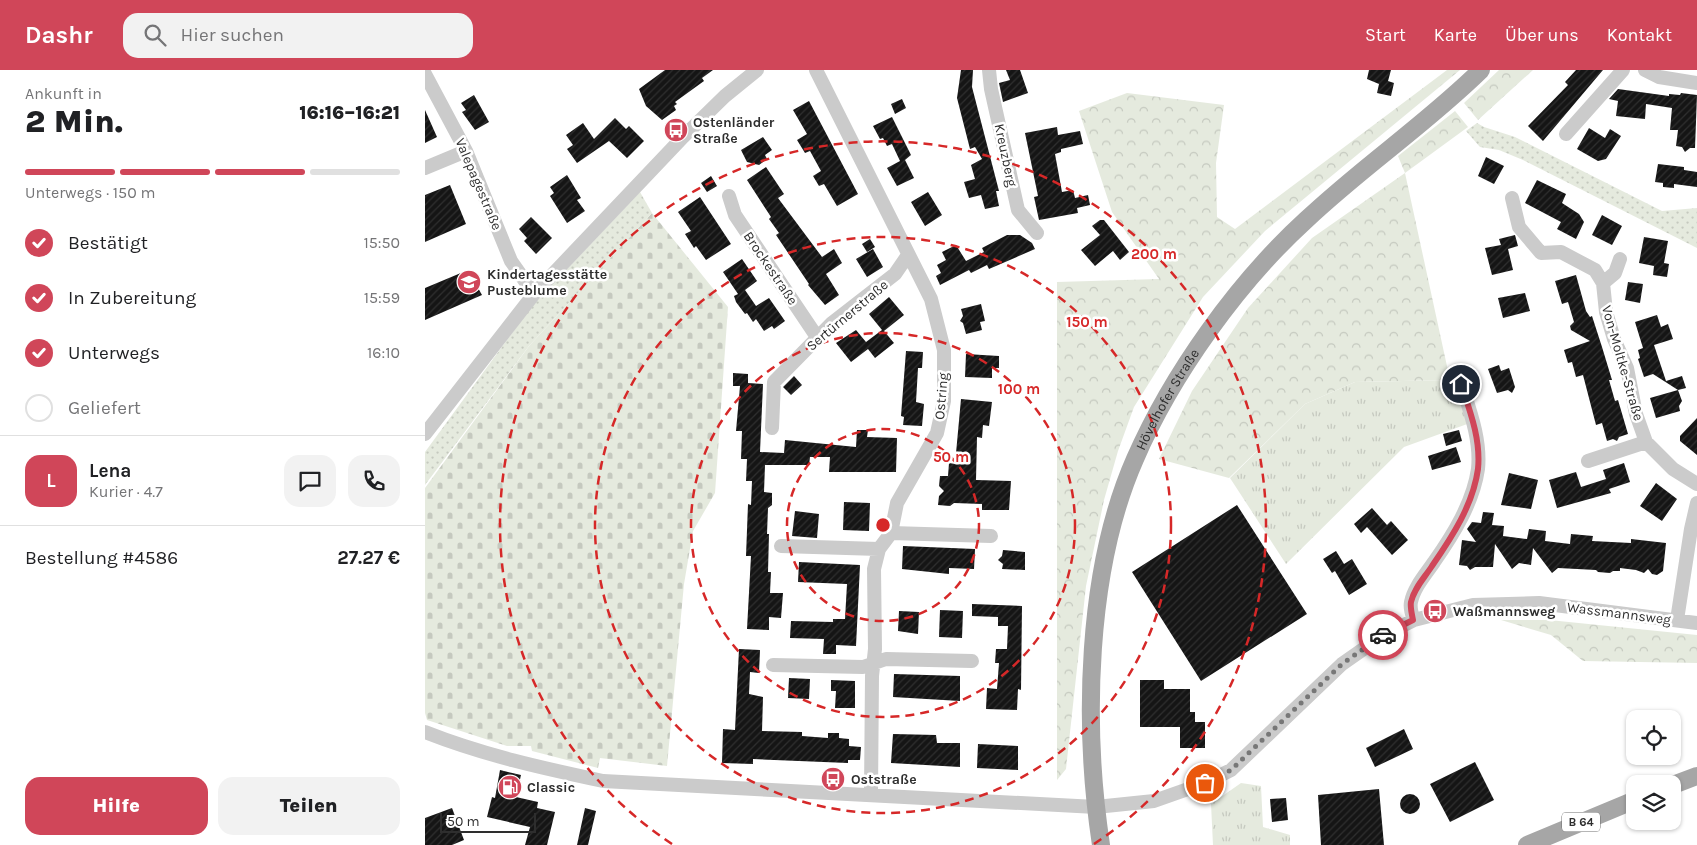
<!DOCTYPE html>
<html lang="de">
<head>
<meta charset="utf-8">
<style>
  body { margin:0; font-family:Karla,sans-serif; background:#f2f2f2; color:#202124; height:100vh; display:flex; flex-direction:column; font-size:19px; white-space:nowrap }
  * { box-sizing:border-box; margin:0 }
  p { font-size:16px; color:#757577 }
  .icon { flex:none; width:28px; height:28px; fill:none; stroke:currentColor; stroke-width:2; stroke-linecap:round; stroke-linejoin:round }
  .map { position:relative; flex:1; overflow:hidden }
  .sheet { display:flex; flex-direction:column; background:#fff; width:425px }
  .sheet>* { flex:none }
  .tools { position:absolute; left:1201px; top:640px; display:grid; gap:10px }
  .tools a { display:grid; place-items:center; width:55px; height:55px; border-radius:10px; background:#fff; box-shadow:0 1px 4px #0004; font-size:25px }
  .scale { position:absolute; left:15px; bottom:12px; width:96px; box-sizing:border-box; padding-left:5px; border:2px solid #2e2e2e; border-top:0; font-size:14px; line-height:18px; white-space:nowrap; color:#2e2e2e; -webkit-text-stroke:4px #fff; paint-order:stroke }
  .pin { position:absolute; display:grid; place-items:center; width:42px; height:42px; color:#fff; margin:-21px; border:2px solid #fff; border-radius:50%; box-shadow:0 1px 5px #0007 }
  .courier { position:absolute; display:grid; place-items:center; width:50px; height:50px; margin:-25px; border:4px solid #d04659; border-radius:50%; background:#fff; color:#222; box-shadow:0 1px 6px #0007 }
  .head em { font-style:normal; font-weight:800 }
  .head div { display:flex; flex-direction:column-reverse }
  .head { display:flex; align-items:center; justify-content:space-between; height:85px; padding:0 25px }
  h1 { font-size:32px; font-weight:800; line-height:38px }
  .bar { display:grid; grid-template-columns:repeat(4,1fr); gap:8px 5px; align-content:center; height:60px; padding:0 25px }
  .bar i { height:6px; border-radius:4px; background:#e0e0e0 }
  .bar .on { background:#d04659 }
  .bar p { grid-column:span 4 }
  .line { display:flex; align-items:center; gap:12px; padding:0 25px; border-top:1px solid #e0e0e0 }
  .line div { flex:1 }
  .round { display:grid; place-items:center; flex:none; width:52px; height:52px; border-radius:15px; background:#f2f2f2 }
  ol { padding:0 25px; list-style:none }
  li { display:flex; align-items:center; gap:15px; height:55px }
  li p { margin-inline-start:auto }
  li .icon { padding:5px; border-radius:50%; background:#d04659; color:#fff; stroke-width:4 }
  li:last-child { color:#757577 }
  li i { width:28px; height:28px; border:2px solid #e0e0e0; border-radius:50% }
  .action { display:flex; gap:10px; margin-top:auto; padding:10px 25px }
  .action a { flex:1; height:58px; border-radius:15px; background:#d04659; color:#fff; font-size:20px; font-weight:800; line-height:58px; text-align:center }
  .action a+a { background:#f2f2f2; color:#202124 }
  header { display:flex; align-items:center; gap:30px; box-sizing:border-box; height:70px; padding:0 25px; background:#d04659; color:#fff }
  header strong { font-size:24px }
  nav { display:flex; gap:28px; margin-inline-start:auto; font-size:18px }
  .search { width:350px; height:45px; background:#f2f2f2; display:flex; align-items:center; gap:12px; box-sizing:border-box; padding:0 18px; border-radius:15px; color:#757577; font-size:19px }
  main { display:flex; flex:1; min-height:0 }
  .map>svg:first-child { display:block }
</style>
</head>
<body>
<header>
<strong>Dashr</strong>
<div class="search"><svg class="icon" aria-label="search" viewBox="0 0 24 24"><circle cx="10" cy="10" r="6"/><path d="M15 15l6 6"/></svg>Hier suchen</div>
<nav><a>Start</a><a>Karte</a><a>Über uns</a><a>Kontakt</a></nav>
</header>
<main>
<section class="sheet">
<div class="head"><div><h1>2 Min.</h1><p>Ankunft in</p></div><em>16:16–16:21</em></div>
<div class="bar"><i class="on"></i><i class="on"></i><i class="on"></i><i></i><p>Unterwegs · 150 m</p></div>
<ol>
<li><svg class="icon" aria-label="check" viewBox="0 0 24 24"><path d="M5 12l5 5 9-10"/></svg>Bestätigt<p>15:50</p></li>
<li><svg class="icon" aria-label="check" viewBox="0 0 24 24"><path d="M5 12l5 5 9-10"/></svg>In Zubereitung<p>15:59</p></li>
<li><svg class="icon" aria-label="check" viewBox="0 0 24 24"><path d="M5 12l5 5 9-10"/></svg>Unterwegs<p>16:10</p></li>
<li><i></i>Geliefert</li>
</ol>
<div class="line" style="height:90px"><b class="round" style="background:#d04659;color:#fff">L</b><div><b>Lena</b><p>Kurier · 4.7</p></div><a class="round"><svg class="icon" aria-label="chat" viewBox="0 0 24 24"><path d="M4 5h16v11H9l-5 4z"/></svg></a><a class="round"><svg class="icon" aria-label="phone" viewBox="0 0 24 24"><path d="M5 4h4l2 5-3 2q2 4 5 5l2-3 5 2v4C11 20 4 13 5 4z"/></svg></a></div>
<div class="line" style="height:65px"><div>Bestellung #4586</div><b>27.27 €</b></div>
<div class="action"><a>Hilfe</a><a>Teilen</a></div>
</section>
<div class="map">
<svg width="1272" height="775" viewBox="0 0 1272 775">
  <defs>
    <pattern id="grass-tufts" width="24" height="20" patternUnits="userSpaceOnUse" patternTransform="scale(1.25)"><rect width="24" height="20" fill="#e5eade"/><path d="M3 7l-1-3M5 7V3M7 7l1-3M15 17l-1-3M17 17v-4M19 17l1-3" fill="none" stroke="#c5c9bf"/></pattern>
    <pattern id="forest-crowns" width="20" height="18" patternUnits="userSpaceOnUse" patternTransform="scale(1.25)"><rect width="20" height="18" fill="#e5eade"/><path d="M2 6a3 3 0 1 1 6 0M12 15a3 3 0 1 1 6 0" fill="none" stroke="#c5c9bf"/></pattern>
    <pattern id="cemetery-stones" width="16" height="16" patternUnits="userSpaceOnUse" patternTransform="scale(1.25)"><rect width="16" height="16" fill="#e5eade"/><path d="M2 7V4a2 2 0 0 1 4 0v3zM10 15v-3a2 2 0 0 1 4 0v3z" fill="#c5c9bf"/></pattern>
    <pattern id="park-dots" width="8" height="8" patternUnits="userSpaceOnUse" patternTransform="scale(1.25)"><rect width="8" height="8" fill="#e5eade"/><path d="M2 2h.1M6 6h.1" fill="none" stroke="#c5c9bf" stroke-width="1.8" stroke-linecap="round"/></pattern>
    <pattern id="building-hatch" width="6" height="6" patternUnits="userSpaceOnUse" patternTransform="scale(1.25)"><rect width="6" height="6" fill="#151515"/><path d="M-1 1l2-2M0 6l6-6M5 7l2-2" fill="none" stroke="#2f2f2f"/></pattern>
  </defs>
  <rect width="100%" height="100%" fill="#fff"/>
  <!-- grass -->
  <path fill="url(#grass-tufts)" d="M1025,310L1045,353L979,377L861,494L805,408L880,334L930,312Z
    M816,713L836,716L838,757L865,765V775H788L786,734Z"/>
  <!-- forest -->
  <path fill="url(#forest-crowns)" d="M1022,0H1035L840,161L778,227L709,337L693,381L679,430L661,516L641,699L632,710V212L734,209L687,142L654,41L702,23L799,35L791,93L792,147L810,159Z
    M1074,0H1108L1053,50L1039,33Z
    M1030,41L1043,57L980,103L1025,310L930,312L880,334L804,408L734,389L767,321L823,238L887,168L980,103L973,86Z
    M1076,550H1124L1272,565V593L1158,591L1126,565Z"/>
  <!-- cemetery -->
  <path fill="url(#cemetery-stones)" d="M227,143L303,237L290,423L268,461L259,514L242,696L175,688L173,698L107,681L106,676H82L2,650L0,643V418L104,276Z"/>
  <!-- park -->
  <path fill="url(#park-dots)" d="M1052,53L1059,57L1090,67L1237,141L1272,138V178L1098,90L1074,80L1055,77L1041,61Z
    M215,122L227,143L104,276L0,415V382L106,237Z"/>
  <!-- building -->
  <path fill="url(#building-hatch)" d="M240,0H288L277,8L279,11L250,32L252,34L249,36L251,40L237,50L221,36L214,19Z
    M536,0H548L547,17L574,121H571L574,136L560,139L556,125L544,128L539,112L550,109L546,95L557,89L550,77L545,79L532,28Z
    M581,0H595L603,23L578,32L574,13L585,10Z
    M944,0H966L963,11L969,13L966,26L952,23L954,14L942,9Z
    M1151,0H1178L1118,71L1103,56L1143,15L1140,12Z
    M1193,19L1244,26V24L1255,25L1256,23L1272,25L1270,78H1265L1260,82L1257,77L1251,76L1253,60H1245L1247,38L1221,34L1220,49L1191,46L1193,31L1184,29Z
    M49,25L64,52L50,60L37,42L41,40L36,33Z
    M477,29L481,38L470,44L466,34Z
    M384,31L433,124L412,136L399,114L394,116L388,106L396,101L385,81L380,83L372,70L382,64L368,40Z
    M0,40L12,67L0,73Z
    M467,47L486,85L480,90L489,108L472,116L462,98L475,91L467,74L462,76L458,68L455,69L448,56Z
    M190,48L201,59L204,56L219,71L202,88L184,71L152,93L142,79L148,75L141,65L158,53L169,69Z
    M632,57L633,65L655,61L658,74L636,79V82L630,84L637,122L648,120L650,128L663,125L665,135L652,138L653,143L614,150L609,127L613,126L600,63Z
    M1164,58L1180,68L1185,59L1196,66L1181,89L1173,91L1152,79Z
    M338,67L347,80L340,85L342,89L334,95L322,92L316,80Z
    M1061,87L1079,96L1069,114L1053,106Z
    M1233,94L1259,97V100L1272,102V117L1249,114V118L1238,117V113L1230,112Z
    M341,97L359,124L353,128L397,187L409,179L417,193L401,204L414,225L400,235L383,215L384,214L351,165L354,163L344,149L346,147L322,110Z
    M142,105L156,128L152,130L160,141L142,153L125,126L129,123L125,117Z
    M286,106L292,116L282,122L276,113Z
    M1112,110L1141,124L1137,133L1154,144L1159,152L1151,169L1132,159L1136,152L1100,133Z
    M25,115L41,154L0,172V125Z
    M503,122L517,145L500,156L486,132Z
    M275,127L306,174L281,190L271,176L269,178L260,164L266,161L253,142Z
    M1177,145L1197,156L1187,175L1167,165Z
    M106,147L127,168L111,184L99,171L102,168L94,159Z
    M675,150H679L704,182L695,190L688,181L670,196L656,180L675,165L667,156Z
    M582,165H595L607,173L610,179L564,199L562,195L546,203L544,200L515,215L511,206L516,203L512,195L521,190L517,182L531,175L541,191L559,182L557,178Z
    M1090,165L1093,176L1083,179L1088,200L1067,205L1060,178L1076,175L1074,169Z
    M1219,167L1243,171L1239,193L1244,194L1242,207L1228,205L1229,196L1214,193Z
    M445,169L450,177L442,182L437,174Z
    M448,179L458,197L442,207L431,189Z
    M317,189L332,211L320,220L331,236L344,228L360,251L349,259L347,256L339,261L331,249L328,252L322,243L320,244L311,232L309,226L313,224L298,202Z
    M43,200L57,225L0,250V218Z
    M1151,205L1161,241L1165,247L1167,246L1177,277L1187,310H1184L1190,331L1193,330L1203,364L1194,367L1192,371L1188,369L1182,371L1177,353L1171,355L1158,305L1151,307L1147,292L1143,293L1139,280L1165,271L1146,260L1145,256L1149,252L1143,232L1137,234L1130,211Z
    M1203,212L1218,214L1215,233L1200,230Z
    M1100,223L1105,241L1078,248L1073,228Z
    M464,227L479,245L459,261L469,273L450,288L443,279L426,292L411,273L431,260L441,272L457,260L444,244Z
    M556,234L560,251L555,252L557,260L541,264L538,253L535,251L538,246L536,239Z
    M1232,245L1236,257L1243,254L1248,269L1229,275L1241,311L1257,306L1261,318L1253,320L1257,331L1254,336L1255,341L1231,348L1225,328L1253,320L1228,304L1219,307L1213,289L1215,288L1213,280L1218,278L1210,252Z
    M481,281L498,282L497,298H493L491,332L499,334L497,356L478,355L479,347L476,346Z
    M541,284L574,286V298H567V308L540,307Z
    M1074,295L1076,301L1084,298L1090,317L1087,323L1083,320L1072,323L1063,299Z
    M308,303L323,304V313L338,314L335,382L359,383L360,370L431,377L432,360H443L442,367L472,368L471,402H404L405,387H385L384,395H340L339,422L347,423V435L343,438L342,464H344L343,502H346L345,523H358L356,548L344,547V560L322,559L326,486H321L323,434L326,435L327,411H321L322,389H316L317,361H311L315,316H308Z
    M369,306L377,315L366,325L358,317Z
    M536,329L567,332L564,356L558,355L557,368L552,367L551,410L586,411L584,440H557V434L529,433L525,436L513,435L514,426L519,421L514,416L515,406H523L524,393L530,394Z
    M1272,348V385L1255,371V366Z
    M1034,360L1037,371L1021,376L1018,364Z
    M1031,377L1036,392L1007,400L1003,386Z
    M1199,393L1205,412L1184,419L1186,423L1132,438L1124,410L1151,402L1156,417L1181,409L1178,400Z
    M1084,403L1113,410L1106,439L1076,435Z
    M1231,413L1252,429L1237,451L1215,436Z
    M419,432L445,433L444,461L418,460Z
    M812,435L882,544L776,611L707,502Z
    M947,438L962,455L966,451L983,470L967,485L942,457L936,463L929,454Z
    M370,441L394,444L392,468L367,466Z
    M1058,442L1069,443L1067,455L1079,456L1078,466L1102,469L1104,459L1121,461L1120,471L1145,474L1146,464L1168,466L1167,471L1206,473V469L1241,473L1238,501L1232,505L1227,504L1223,499L1219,503L1211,500L1195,498V501H1188L1185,503L1173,502L1171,500L1133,498L1127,503L1108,478L1106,495L1094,493L1087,499L1070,474L1068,497H1050L1045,500L1042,496L1034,495L1037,470L1051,472L1042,459L1047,452L1056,453Z
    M478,476L550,479L549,499L524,498V504L477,499Z
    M578,480L600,482V500L577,499L578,494L573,490L577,486Z
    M911,481L919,494L927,489L942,514L924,525L910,501L907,503L898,489Z
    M374,492L435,495L431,576L411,575V584H398L399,569L365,568L366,551L408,552V549H420L422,514L373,512Z
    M547,534L597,536L596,620L593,619L592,640L561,639L562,618L572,619L574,593H570L571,579H582L583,556H573V547L547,546Z
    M515,540L538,541L537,568L514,567Z
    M474,541L494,542L493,564L473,561Z
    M314,579L335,580L334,603L325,602L324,624L338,627L337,661L377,662V666L403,668V663H414V668L424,669V676L436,677L435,690H423V693L328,689V694L297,693L298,659L310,660Z
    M469,604L535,606V631L468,627Z
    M364,608L385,609L384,629L363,628Z
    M406,610L430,611V638H410L411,621H406Z
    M715,610H739V619H765V642H770V652H780V678H755V657H715Z
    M979,659L988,679L950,697L941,678Z
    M468,664L511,665L512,673H535V697L466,693Z
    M553,674L593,676V700L552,698Z
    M1050,692L1069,730L1025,752L1005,714Z
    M75,700L96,705L91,727L113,732L112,738L130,742L122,775H100L105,757L62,747L67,727L70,728Z
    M954,719L959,775H896L893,725Z
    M975 734a10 10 0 1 1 20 0a10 10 0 1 1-20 0Z
    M861,728L863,750L847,752L845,729Z
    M27,738L39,770L27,775H0V748Z
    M160,738L171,741L163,775H152Z"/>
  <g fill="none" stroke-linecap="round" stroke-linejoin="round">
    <!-- minor -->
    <path stroke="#cbcbcb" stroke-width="14" d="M391,0L506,229L519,280V331L512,363L472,433L466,463L454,479L449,499L450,579L447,606L446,724
      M564,0L566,19L593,140L612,163
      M1220,0L1234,7L1272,13
      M0,4L41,81L86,191L109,224
      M1141,64L1198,0
      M0,98L41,81
      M304,126L310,145L392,267
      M1087,128L1094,157L1116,183L1136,182L1170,200L1178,213L1181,242L1189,269L1202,298L1211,344L1221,372L1248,399L1272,414
      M1178,213L1190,203L1195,189
      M347,358L349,312L407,253L470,204L483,185
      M0,364L109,224L258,67L300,26L332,0
      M1163,391L1221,372
      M466,463L566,466
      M356,476L454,479
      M989,550C987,545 985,537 986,532C989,517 1001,504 1009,492C1028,465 1048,433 1053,399C1056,370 1045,341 1036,313
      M1252,550L1266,459L1272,433
      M348,595L438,597L461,589L547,591
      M0,662C58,685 117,698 178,711L671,737L729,731L780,713L806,700L917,594L957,566L989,550L1048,535L1114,533L1272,553"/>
    <!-- major -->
    <g stroke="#a6a6a6" stroke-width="18">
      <path d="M1248,715L1272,706"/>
      <path id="s1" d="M676,775C658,656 661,500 710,389C747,304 813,212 881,150C937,97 1001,54 1056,0"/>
      <path d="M1102,775L1210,730"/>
    </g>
  </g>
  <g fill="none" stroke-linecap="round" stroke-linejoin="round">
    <!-- done -->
    <path stroke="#777" stroke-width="5" stroke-dasharray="0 9" d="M780,713L806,700L917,594L958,565"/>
    <!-- route -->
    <path stroke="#d04659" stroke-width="6" d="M958,565L988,550C987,545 985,537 986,532C989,518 1000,507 1007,496C1027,467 1048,435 1053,399C1056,370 1045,341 1036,314"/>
  </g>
  <!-- distance rings -->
  <g fill="none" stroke="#d62828" stroke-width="2.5" stroke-dasharray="9 6">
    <circle cx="458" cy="455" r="96"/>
    <circle cx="458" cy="455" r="192"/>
    <circle cx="458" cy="455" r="288"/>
    <path d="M247 774A383 383 0 1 1 669 774"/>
  </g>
  <!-- icons -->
  <defs>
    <g id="bus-disc" transform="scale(1.25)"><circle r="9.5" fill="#d04659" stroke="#fff"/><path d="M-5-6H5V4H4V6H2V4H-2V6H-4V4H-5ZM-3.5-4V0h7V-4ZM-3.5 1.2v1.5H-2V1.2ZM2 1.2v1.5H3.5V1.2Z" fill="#fff"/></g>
    <g id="school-disc" transform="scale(1.25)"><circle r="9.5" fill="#d04659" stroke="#fff"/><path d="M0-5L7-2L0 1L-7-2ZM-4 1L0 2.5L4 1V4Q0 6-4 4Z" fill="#fff"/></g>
    <g id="fuel-disc" transform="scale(1.25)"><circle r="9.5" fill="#d04659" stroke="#fff"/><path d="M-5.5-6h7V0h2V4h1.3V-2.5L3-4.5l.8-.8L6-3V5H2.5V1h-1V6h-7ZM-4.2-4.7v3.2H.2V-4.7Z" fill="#fff"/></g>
  </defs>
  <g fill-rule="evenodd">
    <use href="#bus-disc" x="251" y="60"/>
    <use href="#school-disc" x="44" y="212"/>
    <use href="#bus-disc" x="1010" y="541"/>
    <use href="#bus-disc" x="408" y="709"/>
    <use href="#fuel-disc" x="85" y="717"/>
  </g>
  <g text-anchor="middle" stroke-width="5" stroke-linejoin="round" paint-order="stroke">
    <!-- shield labels -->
    <rect fill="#fff" stroke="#6d6d6d" stroke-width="1" x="1137" y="742.5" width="38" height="19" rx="4"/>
    <g font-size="12" font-weight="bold" fill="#2e2e2e">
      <text x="1156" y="756">B 64</text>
    </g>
    <!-- poi labels -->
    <g font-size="14" font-weight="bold" fill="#2e2e2e" stroke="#fff" text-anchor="start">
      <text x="268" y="57">Ostenländer<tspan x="268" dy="16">Straße</tspan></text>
      <text x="62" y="209">Kindertagesstätte<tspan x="62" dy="16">Pusteblume</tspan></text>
      <text x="1028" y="546">Waßmannsweg</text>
      <text x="426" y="714">Oststraße</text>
      <text x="102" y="722">Classic</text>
    </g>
    <!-- street labels -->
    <g font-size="14" fill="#2e2e2e" stroke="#fff">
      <text transform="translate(581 85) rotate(78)" y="5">Kreuzberg</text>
      <text transform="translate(54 114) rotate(67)" y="5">Valepagestraße</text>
      <text transform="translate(346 198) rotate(56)" y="5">Brockestraße</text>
      <text transform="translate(422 245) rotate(-40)" y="5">Sertürnerstraße</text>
      <text transform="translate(1198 293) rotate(74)" y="5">Von-Moltke-Straße</text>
      <text transform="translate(516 326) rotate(-85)" y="5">Ostring</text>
      <text dy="5" stroke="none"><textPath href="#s1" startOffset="460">Hövelhofer Straße</textPath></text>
      <text transform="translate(1194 543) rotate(7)" y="5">Wassmannsweg</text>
    </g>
  </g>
  <circle cx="458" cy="455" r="8" fill="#d62828" stroke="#fff" stroke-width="2.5"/>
  <g font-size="15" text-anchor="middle" font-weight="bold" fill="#d62828" stroke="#fff" stroke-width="5" stroke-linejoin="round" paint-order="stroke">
    <text x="729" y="189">200 m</text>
    <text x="662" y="257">150 m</text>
    <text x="594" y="324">100 m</text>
    <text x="526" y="392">50 m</text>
  </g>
</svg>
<div class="tools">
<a><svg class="icon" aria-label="locate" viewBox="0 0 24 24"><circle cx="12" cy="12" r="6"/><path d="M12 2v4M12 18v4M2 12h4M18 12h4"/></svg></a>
<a><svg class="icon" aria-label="layers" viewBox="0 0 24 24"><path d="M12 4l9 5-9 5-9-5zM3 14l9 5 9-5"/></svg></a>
</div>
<div class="scale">50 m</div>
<div class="pin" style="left:780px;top:713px;background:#ea580c"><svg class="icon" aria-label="bag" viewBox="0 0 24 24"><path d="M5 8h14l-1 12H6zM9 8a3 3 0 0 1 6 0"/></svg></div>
<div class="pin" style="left:1036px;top:314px;background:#1f2937"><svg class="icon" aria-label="home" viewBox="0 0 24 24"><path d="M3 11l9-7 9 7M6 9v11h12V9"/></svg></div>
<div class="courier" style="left:958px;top:565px"><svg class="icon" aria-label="car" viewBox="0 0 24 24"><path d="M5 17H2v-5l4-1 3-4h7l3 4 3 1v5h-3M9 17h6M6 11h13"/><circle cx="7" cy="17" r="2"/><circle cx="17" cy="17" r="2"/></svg></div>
</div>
</main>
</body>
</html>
